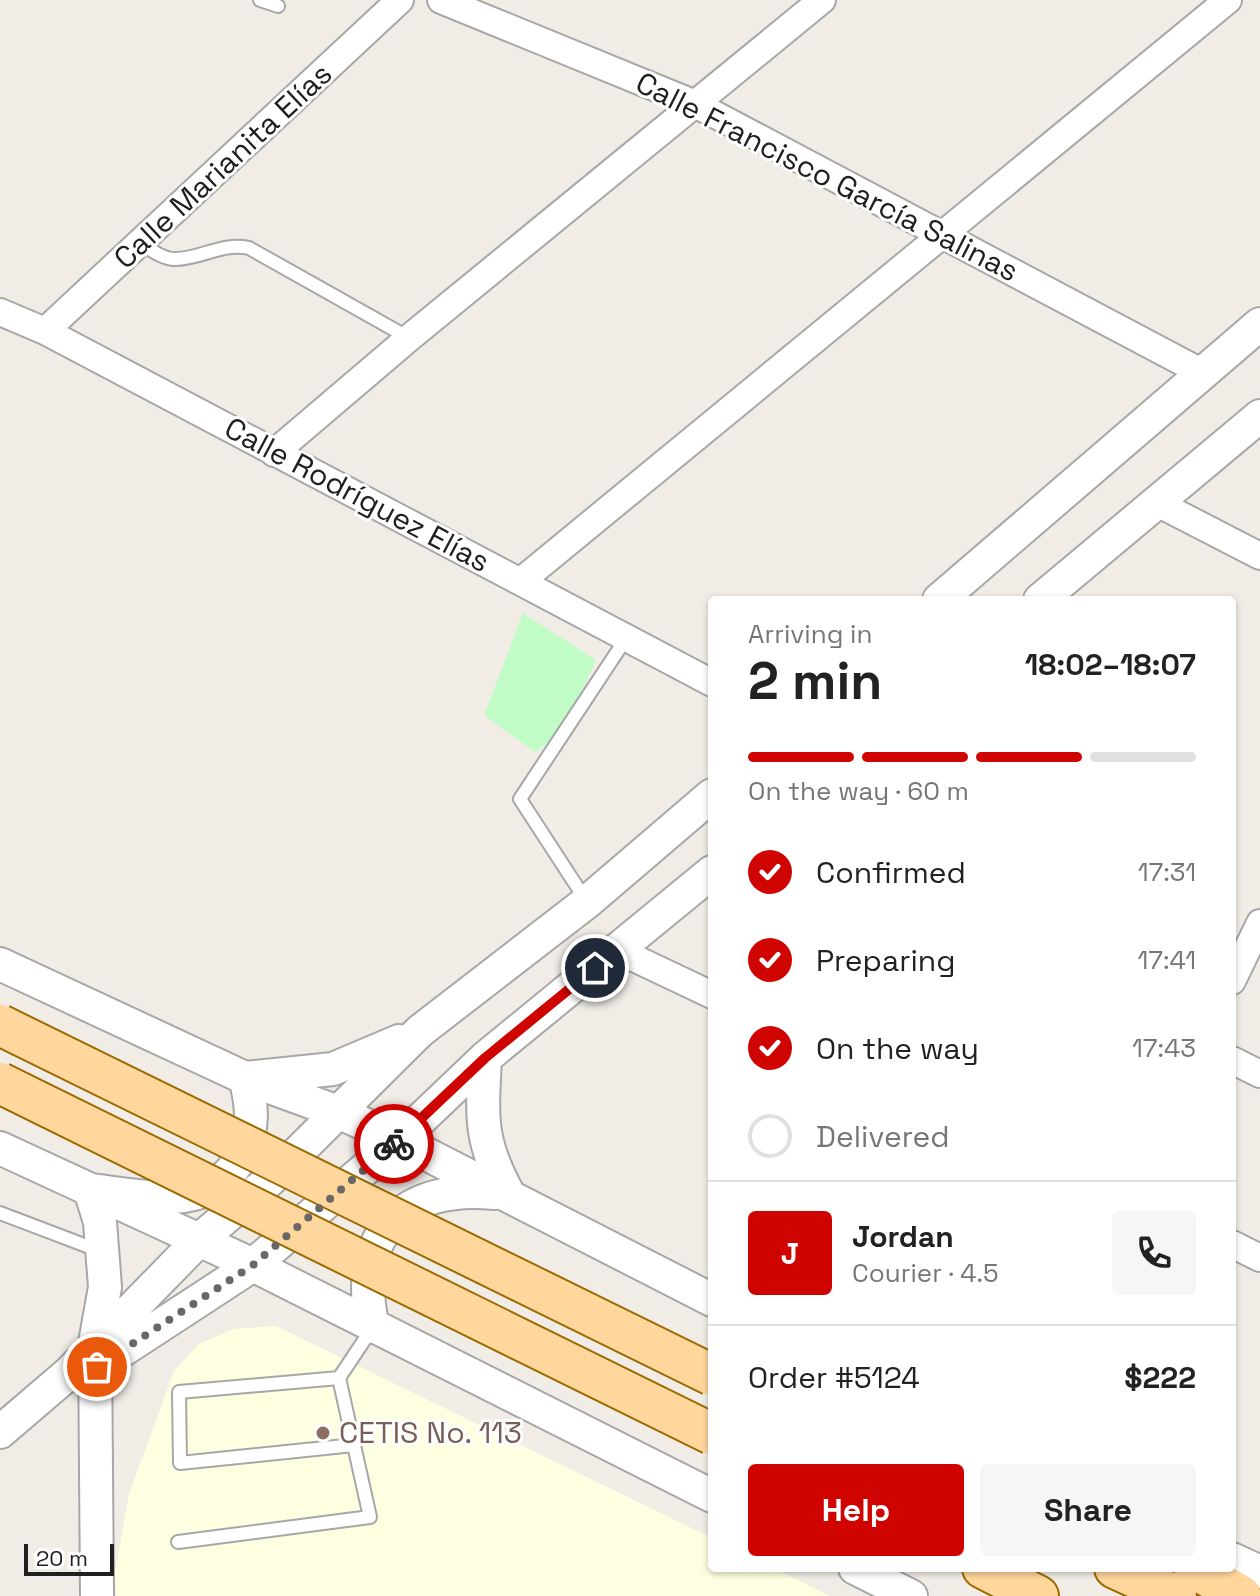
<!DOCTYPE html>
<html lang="en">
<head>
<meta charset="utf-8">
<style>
  body { margin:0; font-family:"Space Grotesk",sans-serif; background:#f6f6f6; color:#222; height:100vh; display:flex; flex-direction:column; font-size:30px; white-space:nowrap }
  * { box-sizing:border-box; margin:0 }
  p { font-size:26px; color:#767676 }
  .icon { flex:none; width:44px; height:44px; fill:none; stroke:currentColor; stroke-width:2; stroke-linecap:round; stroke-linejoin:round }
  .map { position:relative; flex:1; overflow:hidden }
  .panel { position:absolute; left:708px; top:596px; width:528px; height:976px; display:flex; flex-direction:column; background:#fff; border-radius:8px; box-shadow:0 2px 6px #0004 }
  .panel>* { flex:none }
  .scale { position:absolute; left:24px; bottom:20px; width:90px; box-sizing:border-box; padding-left:8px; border:4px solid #202020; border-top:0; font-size:22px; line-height:28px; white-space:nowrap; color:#202020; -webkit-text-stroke:6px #fff; paint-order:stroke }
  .pin { position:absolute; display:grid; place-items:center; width:68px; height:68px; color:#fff; margin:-34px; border:4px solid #fff; border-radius:50%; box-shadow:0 2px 8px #0007 }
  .courier { position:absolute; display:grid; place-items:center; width:80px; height:80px; margin:-40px; border:6px solid #cf0400; border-radius:50%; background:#fff; color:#222; box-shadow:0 2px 10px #0007 }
  .overview em { font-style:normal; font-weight:600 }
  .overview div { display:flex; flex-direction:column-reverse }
  .overview { display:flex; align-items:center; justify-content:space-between; height:136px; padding:0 40px }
  h1 { font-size:52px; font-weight:600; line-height:60px }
  .bar { display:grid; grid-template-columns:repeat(4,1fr); gap:12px 8px; align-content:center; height:96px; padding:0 40px }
  .bar i { height:10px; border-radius:6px; background:#e0e0e0 }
  .bar .on { background:#cf0400 }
  .bar p { grid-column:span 4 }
  .line { display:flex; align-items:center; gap:20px; padding:0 40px; border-top:2px solid #e0e0e0 }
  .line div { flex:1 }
  .round { display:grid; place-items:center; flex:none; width:84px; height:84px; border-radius:8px; background:#f6f6f6 }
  ol { padding:0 40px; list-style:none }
  li { display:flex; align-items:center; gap:24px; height:88px }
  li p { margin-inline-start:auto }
  li .icon { padding:8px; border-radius:50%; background:#cf0400; color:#fff; stroke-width:4 }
  li:last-child { color:#767676 }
  li i { width:44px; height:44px; border:4px solid #e0e0e0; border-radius:50% }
  .cta { display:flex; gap:16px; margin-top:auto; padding:16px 40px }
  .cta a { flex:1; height:92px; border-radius:8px; background:#cf0400; color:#fff; font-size:32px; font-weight:600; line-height:92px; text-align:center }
  .cta a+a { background:#f6f6f6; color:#222 }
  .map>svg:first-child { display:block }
</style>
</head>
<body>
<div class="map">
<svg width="1260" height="1596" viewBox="0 0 1260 1596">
  <rect width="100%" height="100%" fill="#f1ede6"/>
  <!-- education -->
  <path fill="#feffe0" d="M276,1326L712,1538V1568H773L830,1596H116L115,1573L129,1494L174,1371L199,1344L233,1329Z"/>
  <!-- park -->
  <path fill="#c1fcc7" d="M523,613L596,660L562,733L535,752L484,715Z"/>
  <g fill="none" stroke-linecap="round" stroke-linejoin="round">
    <!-- service casing -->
    <g stroke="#a7a7a7" stroke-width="16">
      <path id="service" d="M260,0L278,6
        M140,243C150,249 162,259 175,259C201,259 222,242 249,248L409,338
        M587,902L520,799L627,637
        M0,1213L100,1251
        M339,1378L179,1392L180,1463L354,1445
        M178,1542L370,1517L339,1378L373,1327"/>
    </g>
    <!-- minor casing -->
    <g stroke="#a7a7a7" stroke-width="30">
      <path id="minor" d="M441,0L693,103L1203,373
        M0,312L45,331L712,683
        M45,331L400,0
        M274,453L409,338L822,0
        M1157,503L1260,556
        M521,581L1228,0
        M617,950L712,995
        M1232,981L1260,923
        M1232,1060L1260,1074
        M1232,1244L1260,1258"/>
    </g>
    <!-- tertiary casing -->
    <g stroke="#a7a7a7" stroke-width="36">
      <path id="tertiary" d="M939,600L1260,324
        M1040,600L1260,416
        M0,964L245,1078L338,1112L399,1140L712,1300
        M485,1058C482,1118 479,1141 509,1195
        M0,1148L253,1265L712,1496
        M373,1327C351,1235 404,1184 494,1193
        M80,1371L97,1367L253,1265L399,1140L485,1058L712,872
        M0,1432L69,1373L199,1240L271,1179L420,1031L587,902L712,795
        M1232,1559L1260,1572
        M855,1568L911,1596
        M97,1596L95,1343L105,1287L100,1222L90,1190C143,1196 212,1214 241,1156C254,1128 253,1107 245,1078L333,1069L399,1041"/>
    </g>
    <!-- primary casing -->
    <g stroke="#9b6b00" stroke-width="44">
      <path id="primary" d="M983,1568L1038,1596
        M1115,1568L1176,1596
        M1194,1568L1241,1596"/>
    </g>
    <!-- service -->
    <use href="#service" stroke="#fff" stroke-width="12"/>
    <!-- minor -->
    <use href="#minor" stroke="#fff" stroke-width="26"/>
    <!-- tertiary -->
    <use href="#tertiary" stroke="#fff" stroke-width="32"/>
    <!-- primary -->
    <use href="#primary" stroke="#ffd69c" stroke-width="40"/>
    <!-- primary-bridge casing -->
    <g stroke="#9b6b00" stroke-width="44" stroke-linecap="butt">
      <path id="primary-bridge" d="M0,1025L712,1375
        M0,1083L712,1434"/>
    </g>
    <!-- primary-bridge -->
    <use href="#primary-bridge" stroke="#ffd69c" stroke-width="40"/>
  </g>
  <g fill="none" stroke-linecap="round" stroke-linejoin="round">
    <!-- done -->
    <path stroke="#696865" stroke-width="8" stroke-dasharray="0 14.4" d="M97,1367L253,1265L394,1144"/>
    <!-- route -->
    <path stroke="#cf0400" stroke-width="10" d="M394,1144L485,1058L595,968"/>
  </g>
  <!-- markers -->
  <circle fill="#8d6e63" stroke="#fff" stroke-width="3" cx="323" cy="1433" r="8"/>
  <g text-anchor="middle" stroke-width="6" stroke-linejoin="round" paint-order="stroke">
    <!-- street labels -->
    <g font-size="30" fill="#202020" stroke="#fff">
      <text transform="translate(223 166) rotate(-43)" y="10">Calle Marianita Elías</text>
      <text transform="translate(827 177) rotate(27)" y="10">Calle Francisco García Salinas</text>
      <text transform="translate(357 495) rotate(28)" y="10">Calle Rodríguez Elías</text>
    </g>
    <!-- education labels -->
    <g font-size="30" fill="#785e54" stroke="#fff" text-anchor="start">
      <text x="339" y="1443">CETIS No. 113</text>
    </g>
  </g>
</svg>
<div class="scale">20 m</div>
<div class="pin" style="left:97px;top:1367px;background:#ea580c"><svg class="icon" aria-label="bag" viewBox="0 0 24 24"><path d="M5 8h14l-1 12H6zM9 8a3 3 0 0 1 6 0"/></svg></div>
<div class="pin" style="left:595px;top:968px;background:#1f2937"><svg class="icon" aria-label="home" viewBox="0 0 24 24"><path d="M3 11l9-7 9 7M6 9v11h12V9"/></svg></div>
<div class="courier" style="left:394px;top:1144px"><svg class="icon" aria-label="bike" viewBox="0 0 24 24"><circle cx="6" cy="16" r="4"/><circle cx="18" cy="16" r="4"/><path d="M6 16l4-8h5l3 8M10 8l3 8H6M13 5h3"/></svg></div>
<section class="panel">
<div class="overview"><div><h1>2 min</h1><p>Arriving in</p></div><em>18:02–18:07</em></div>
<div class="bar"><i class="on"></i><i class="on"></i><i class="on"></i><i></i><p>On the way · 60 m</p></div>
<ol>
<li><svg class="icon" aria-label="check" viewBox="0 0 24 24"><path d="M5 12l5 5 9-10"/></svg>Confirmed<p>17:31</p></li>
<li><svg class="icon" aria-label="check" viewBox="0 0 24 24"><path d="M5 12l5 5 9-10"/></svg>Preparing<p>17:41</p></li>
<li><svg class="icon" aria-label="check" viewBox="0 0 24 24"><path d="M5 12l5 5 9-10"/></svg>On the way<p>17:43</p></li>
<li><i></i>Delivered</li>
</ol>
<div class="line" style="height:144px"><b class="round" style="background:#cf0400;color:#fff">J</b><div><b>Jordan</b><p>Courier · 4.5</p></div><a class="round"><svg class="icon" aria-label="phone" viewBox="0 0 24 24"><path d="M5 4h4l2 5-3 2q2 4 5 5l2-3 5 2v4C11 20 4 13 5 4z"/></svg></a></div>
<div class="line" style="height:104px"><div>Order #5124</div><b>$222</b></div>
<div class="cta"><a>Help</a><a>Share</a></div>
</section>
</div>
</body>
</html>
